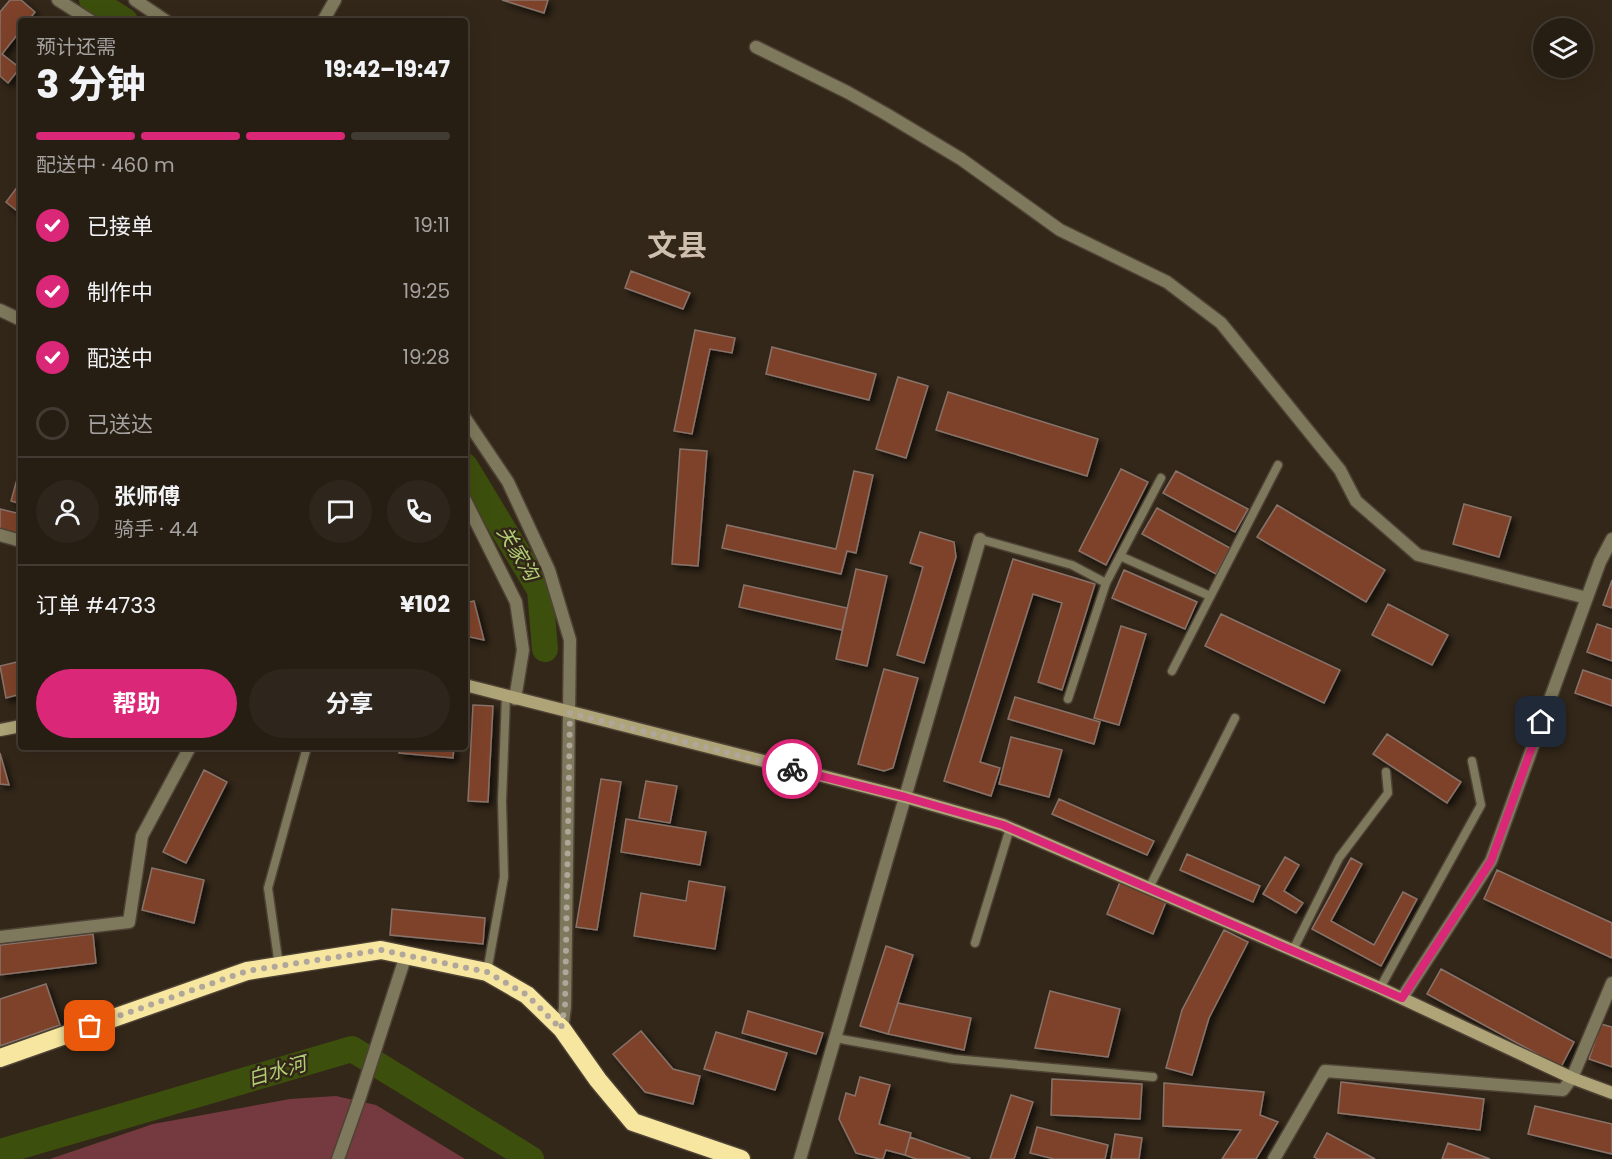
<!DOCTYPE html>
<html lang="zh">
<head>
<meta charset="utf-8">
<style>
  body { margin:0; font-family:Poppins,"Noto Sans SC",sans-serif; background:#2e261c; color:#f1f3f6; height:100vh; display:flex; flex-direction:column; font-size:22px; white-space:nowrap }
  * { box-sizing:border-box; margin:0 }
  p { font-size:20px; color:#a4a2a0 }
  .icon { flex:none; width:33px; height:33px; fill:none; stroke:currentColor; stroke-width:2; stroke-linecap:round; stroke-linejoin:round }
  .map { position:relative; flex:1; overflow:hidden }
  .panel { position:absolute; left:18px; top:18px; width:450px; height:732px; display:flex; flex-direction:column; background:#261d13; border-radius:6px; box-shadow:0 6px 24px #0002,0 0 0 2px #423b33 }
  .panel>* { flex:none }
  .controls { position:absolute; left:1533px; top:18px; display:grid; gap:12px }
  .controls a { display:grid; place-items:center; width:60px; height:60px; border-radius:50%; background:#261d13; box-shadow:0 6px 24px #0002,0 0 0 2px #423b33; font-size:30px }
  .pin { position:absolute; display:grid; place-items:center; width:51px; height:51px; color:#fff; margin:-26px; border-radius:12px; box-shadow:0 3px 9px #0006 }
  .courier { position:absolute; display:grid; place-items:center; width:60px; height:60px; margin:-30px; border:4px solid #db2777; border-radius:50%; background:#fff; color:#222; box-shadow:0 2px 8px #0007 }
  .head em { font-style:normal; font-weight:700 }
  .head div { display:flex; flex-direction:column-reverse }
  .head { display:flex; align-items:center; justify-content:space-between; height:102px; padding:0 18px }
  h1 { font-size:39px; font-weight:700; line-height:45px }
  .bar { display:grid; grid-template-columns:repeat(4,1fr); gap:9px 6px; align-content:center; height:72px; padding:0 18px }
  .bar i { height:8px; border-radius:4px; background:#423b33 }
  .bar .on { background:#db2777 }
  .bar p { grid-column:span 4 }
  .line { display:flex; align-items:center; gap:15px; padding:0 18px; border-top:2px solid #423b33 }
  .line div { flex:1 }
  .round { display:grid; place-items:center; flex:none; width:63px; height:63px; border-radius:32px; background:#2e261c }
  ol { padding:0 18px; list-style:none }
  li { display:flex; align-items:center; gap:18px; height:66px }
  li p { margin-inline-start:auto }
  li .icon { padding:6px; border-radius:50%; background:#db2777; color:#fff; stroke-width:4 }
  li:last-child { color:#a4a2a0 }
  li i { width:33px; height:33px; border:3px solid #423b33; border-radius:50% }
  .cta { display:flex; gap:12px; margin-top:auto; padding:12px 18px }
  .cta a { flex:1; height:69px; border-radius:36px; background:#db2777; color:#fff; font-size:24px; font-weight:700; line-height:69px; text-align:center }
  .cta a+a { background:#2e261c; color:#f1f3f6 }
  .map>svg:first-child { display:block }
</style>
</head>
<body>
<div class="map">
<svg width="1612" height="1159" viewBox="0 0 1612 1159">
  <defs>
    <filter id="shadow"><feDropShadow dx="4" dy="4" stdDeviation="3" flood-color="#0009"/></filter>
  </defs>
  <rect width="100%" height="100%" fill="#332719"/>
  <!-- green -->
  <path fill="#743a3f" d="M336,1096L376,1105L465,1159H50L153,1124L290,1099Z"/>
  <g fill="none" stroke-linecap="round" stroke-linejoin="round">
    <!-- river -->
    <path stroke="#3d4f0d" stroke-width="26" d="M92,0L125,21
      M465,466L540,590L545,649
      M0,1152L352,1049L531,1159"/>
  </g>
  <!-- building -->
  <path fill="#7e4229" stroke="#88736a" stroke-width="1.5" filter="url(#shadow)" d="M10,0H21L35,12L28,21H21V30L2,54L20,68L8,83L0,76V12Z
    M502,0H548L544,13Z
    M21,182V214L6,202Z
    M631,271L690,293L683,309L625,288Z
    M695,330L735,338L732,353L710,349L692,434L674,431Z
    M772,347L876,374L869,400L766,374Z
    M898,377L928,386L906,458L876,449Z
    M948,392L1098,439L1087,476L936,430Z
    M680,449L707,451L698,566L672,564Z
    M21,465V504L11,501Z
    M1121,469L1148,482L1106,565L1079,551Z
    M854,471L873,475L856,553L847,551L841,574L722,548L727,525L836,549Z
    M1176,471L1248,509L1235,532L1163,493Z
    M1464,504L1511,517L1499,557L1453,544Z
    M1277,505L1385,570L1366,602L1257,537Z
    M1157,508L1230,548L1216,574L1142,534Z
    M0,509L21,514V535L0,529Z
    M920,532L954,542L956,557L924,663L897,655L923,567L910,563Z
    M1013,559L1095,584L1062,690L1038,682L1062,603L1033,594L980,762L1000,768L991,796L944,781Z
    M856,569L887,576L867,666L836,659Z
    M1124,570L1197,602L1185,629L1112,598Z
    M1612,580V608L1603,605Z
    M744,585L847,608L842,630L739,607Z
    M474,601L484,640L465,636V603Z
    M1388,604L1448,635L1432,665L1372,635Z
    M1221,614L1340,670L1324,703L1205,646Z
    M1597,624L1612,629V661L1587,652Z
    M1121,626L1146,634L1119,725L1094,718Z
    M21,661V694L6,698L0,666Z
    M884,669L918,678L893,768L884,771L858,764Z
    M1583,670L1612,680V706L1575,693Z
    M1015,697L1100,722L1094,744L1008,719Z
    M473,705L493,706L488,802L468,801Z
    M1387,734L1461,782L1447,803L1373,754Z
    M1011,737L1062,750L1049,797L999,784Z
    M399,747H454L453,758L399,753Z
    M0,753L9,785L0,784Z
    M204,770L227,782L186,863L163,852Z
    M601,779L621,782L597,930L576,927Z
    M646,781L677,786L670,823L639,818Z
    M1059,799L1154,841L1147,855L1052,814Z
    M626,819L706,832L700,865L621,852Z
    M1187,854L1260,886L1253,902L1180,870Z
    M1285,857L1299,865L1284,891L1303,903L1296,913L1263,894Z
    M1351,858L1362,864L1331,921L1374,945L1403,892L1417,899L1381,966L1312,929Z
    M152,868L204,880L194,923L142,910Z
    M1497,870L1612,923V958L1484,899Z
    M689,881L725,887L715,949L634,936L641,893L686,901Z
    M1120,882L1166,902L1153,934L1107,914Z
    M392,909L485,918L483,944L390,935Z
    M1224,930L1248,942L1209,1018L1192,1075L1166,1068L1182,1010Z
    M93,934L96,963L0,975V945Z
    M886,946L913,955L888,1034L860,1026Z
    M1441,969L1574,1042L1561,1067L1427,994Z
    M46,984L60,1025L0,1046V999Z
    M1050,991L1120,1009L1108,1057L1035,1048Z
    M898,1003L971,1018L964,1050L888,1034Z
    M748,1011L823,1033L816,1054L742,1033Z
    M1601,1024L1612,1027V1067L1589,1059Z
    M641,1031L673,1069L700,1076L693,1104L645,1092L613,1054Z
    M716,1032L787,1053L775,1090L704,1069Z
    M860,1077L890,1085L879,1124L911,1133L905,1155L886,1150L883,1159H880L856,1153L839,1119L846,1093L855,1096Z
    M1052,1079L1142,1084L1140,1119L1051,1115Z
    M1341,1082L1484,1099L1480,1130L1338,1113Z
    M1164,1083L1264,1092L1260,1115L1278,1122L1256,1159H1222L1241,1130L1163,1126Z
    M1011,1095L1033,1102L1014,1159H990Z
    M1535,1106L1612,1124V1154L1528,1134Z
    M1037,1127L1108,1145L1105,1159H1054L1030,1153Z
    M1327,1133L1375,1159H1318L1314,1157Z
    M1115,1134L1142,1138L1139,1159H1111Z
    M910,1137L970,1158V1159H916L905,1155Z
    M1448,1143L1490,1159H1442Z"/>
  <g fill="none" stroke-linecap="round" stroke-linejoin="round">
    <!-- lane casing -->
    <g stroke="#4e4235" stroke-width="11">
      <path id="lane" d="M980,539L1072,565L1106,583
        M1120,556L1210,596
        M1172,671L1278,465
        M1068,699L1106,583L1161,478
        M1149,888L1235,718
        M975,943L1010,828
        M1293,950L1339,858L1388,793L1386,772
        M279,966L268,888L307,747
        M487,972L504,877L502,801L506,696
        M1380,988L1481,805L1472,761
        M835,1038L953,1059L1153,1077"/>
    </g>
    <!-- street casing -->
    <g stroke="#4e4235" stroke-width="15">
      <path id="street" d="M58,0L91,21
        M135,0L166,21
        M323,21L335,0
        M756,47L847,92L886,114L961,159L1060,230L1167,282L1221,323L1340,470L1356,501L1418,555L1587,598
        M0,310L21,320
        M465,418L508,482L549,570L570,640L565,1007L562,1029
        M465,500L516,602L523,650L515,699
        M0,535L21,541
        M0,937L129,922L142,836L190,747
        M1402,998L1491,861L1600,562L1612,539
        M338,1159L360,1097L406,955
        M800,1159L980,539
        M1274,1159L1325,1071L1563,1090L1572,1078L1612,983"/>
    </g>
    <!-- secondary casing -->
    <g stroke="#4e4235" stroke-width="15">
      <path id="secondary" d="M465,685L905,797L1003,825L1380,988L1572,1078L1612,1093
        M0,730L21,726"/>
    </g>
    <!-- highway casing -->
    <g stroke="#4e4235" stroke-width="21">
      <path id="highway" d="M0,1058L247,971L381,950L487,972L527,995L562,1029L598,1080L633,1122L741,1159"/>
    </g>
    <!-- lane -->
    <use href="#lane" stroke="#7e785c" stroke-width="8"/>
    <!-- street -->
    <use href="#street" stroke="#7e785c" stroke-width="12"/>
    <!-- secondary -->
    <use href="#secondary" stroke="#aea478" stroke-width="12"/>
    <!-- highway -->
    <use href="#highway" stroke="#f6e69f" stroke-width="18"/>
  </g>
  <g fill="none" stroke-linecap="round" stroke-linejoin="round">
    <!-- done -->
    <path stroke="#b0a69c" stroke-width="6" stroke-dasharray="0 10.8" d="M90,1026L247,971L381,950L487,972L527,995L561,1029L565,1006L570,713L792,769"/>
    <!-- route -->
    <path stroke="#db2777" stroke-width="8" d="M792,769L905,797L1003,825L1402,998L1491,861L1541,722"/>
  </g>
  <g text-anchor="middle" stroke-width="5" stroke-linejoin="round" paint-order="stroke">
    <!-- water labels -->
    <g font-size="20" font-style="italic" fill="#b0ce75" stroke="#332719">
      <text transform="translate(518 553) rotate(59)" y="7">关家沟</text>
      <text transform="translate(277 1071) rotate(-16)" y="7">白水河</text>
    </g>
    <!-- town labels -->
    <g font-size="30" font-weight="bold" fill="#cfbfae" stroke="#332719">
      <text x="677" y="256">文县</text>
    </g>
  </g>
</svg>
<div class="controls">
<a><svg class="icon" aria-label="layers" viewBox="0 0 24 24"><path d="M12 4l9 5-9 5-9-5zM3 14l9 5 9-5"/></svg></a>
</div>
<div class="pin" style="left:90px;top:1026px;background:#ea580c"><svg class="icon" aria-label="bag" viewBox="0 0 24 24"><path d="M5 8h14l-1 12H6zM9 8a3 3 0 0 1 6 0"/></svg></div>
<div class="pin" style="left:1541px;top:722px;background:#1f2937"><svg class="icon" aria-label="home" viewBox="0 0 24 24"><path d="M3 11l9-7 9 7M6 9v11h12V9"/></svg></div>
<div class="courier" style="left:792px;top:769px"><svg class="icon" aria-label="bike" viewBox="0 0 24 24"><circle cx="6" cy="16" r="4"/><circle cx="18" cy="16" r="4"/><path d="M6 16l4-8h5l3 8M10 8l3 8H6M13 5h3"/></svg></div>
<section class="panel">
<div class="head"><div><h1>3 分钟</h1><p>预计还需</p></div><em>19:42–19:47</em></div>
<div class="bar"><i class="on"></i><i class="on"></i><i class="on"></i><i></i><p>配送中 · 460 m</p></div>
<ol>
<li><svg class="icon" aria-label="check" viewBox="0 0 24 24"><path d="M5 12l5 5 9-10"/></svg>已接单<p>19:11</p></li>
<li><svg class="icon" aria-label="check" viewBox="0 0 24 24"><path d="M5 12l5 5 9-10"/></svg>制作中<p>19:25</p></li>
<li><svg class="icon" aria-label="check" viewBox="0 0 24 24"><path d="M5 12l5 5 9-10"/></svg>配送中<p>19:28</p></li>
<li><i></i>已送达</li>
</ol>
<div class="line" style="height:108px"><a class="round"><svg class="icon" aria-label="person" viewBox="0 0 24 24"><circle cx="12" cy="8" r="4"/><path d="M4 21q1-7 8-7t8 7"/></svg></a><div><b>张师傅</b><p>骑手 · 4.4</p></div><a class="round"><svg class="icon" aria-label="chat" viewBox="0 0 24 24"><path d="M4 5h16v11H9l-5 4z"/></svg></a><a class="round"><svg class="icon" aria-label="phone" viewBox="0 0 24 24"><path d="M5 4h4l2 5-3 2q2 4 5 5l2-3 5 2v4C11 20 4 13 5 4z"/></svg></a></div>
<div class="line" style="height:78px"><div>订单 #4733</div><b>¥102</b></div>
<div class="cta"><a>帮助</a><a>分享</a></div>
</section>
</div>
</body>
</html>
